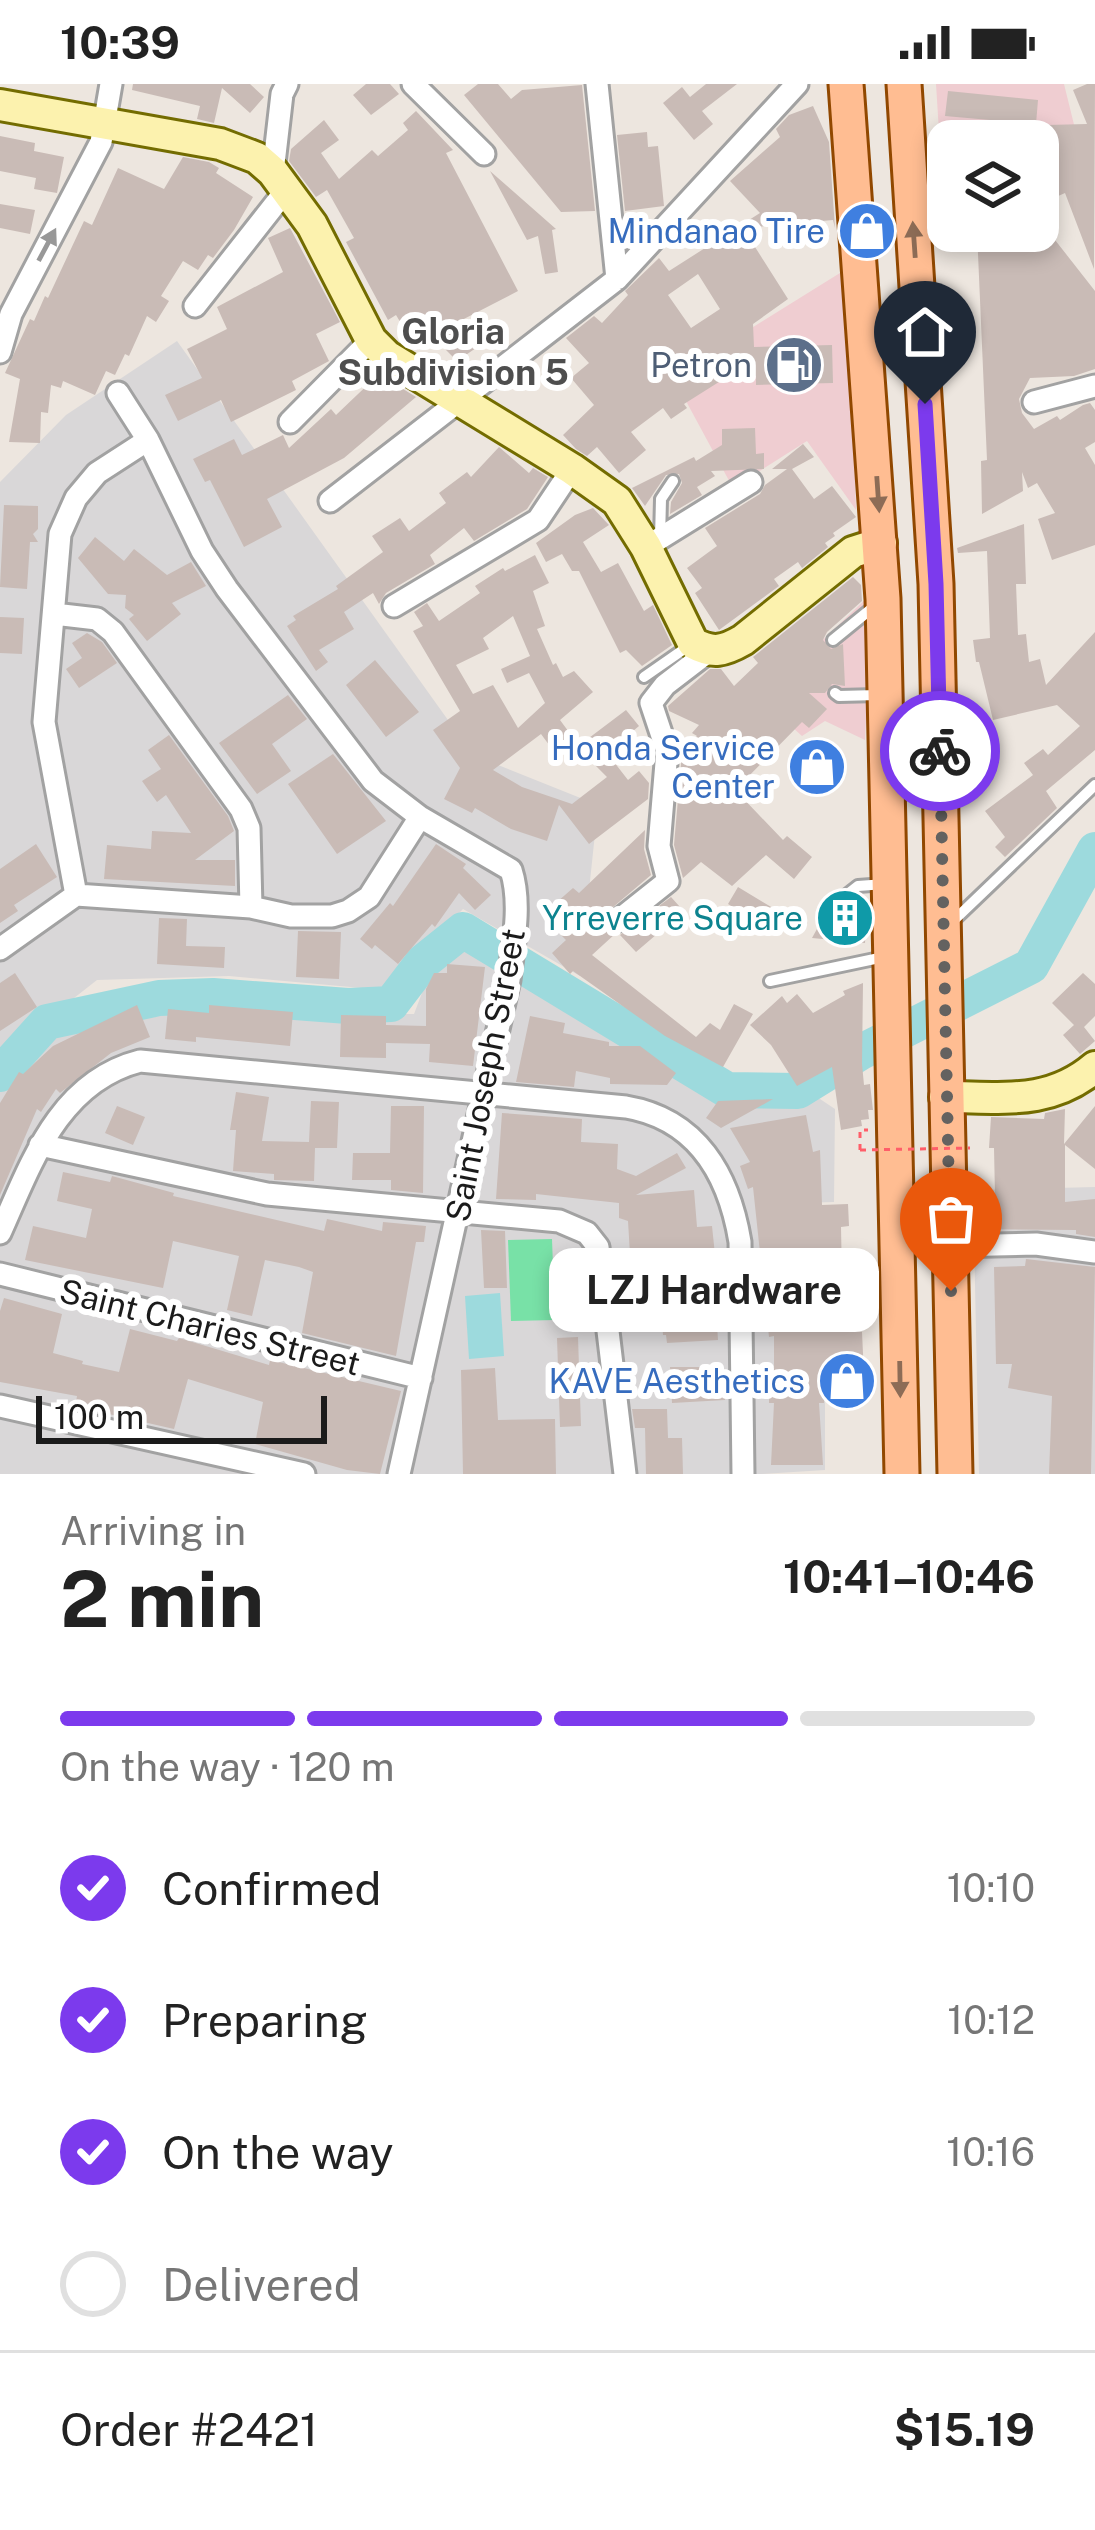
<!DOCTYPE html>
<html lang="en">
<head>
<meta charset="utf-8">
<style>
  body { margin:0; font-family:"Public Sans",sans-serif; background:#f6f6f6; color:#222; height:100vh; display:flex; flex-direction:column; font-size:45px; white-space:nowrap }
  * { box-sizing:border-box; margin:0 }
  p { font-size:39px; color:#767676 }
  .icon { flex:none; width:66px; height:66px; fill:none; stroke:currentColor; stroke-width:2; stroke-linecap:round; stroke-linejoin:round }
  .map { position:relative; height:1390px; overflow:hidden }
  .sheet { display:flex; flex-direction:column; background:#fff; flex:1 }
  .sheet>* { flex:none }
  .tools { position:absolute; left:927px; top:36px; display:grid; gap:24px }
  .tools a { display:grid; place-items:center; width:132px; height:132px; border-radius:24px; background:#fff; box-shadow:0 6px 18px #0003; font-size:60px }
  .scale { position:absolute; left:36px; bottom:30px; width:291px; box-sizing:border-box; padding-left:12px; border:6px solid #1b1b1b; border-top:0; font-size:33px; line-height:42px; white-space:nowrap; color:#1b1b1b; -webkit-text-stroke:9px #fff; paint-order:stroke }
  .pin { position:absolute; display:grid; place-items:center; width:102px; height:102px; color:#fff; margin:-123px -51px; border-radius:50% 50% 50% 0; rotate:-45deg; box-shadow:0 0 12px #0007 }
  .pin .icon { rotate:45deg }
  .courier { position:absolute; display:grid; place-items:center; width:120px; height:120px; margin:-60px; border:9px solid #7c3aed; border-radius:50%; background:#fff; color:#222; box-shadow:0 3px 15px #0007 }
  .bubble { position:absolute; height:84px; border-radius:24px; background:#fff; box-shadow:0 6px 18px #0003; font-size:39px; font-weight:700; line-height:84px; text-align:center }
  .headline em { font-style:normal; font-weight:700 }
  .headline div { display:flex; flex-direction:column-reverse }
  .headline { display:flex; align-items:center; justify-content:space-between; height:204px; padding:0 60px }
  h1 { font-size:78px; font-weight:700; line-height:90px }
  .bar { display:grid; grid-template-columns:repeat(4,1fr); gap:18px 12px; align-content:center; height:144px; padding:0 60px }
  .bar i { height:15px; border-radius:9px; background:#e0e0e0 }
  .bar .active { background:#7c3aed }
  .bar p { grid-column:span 4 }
  .line { display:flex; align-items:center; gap:30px; padding:0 60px; border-top:3px solid #e0e0e0 }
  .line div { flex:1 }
  ol { padding:0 60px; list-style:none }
  li { display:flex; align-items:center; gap:36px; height:132px }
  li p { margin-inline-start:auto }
  li .icon { padding:12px; border-radius:50%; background:#7c3aed; color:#fff; stroke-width:4 }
  li:last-child { color:#767676 }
  li i { width:66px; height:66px; border:6px solid #e0e0e0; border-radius:50% }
  .status { display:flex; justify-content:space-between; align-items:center; height:84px; padding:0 60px; background:#fff; direction:ltr }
  .status svg { height:33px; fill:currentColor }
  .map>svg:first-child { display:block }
</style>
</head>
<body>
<div class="status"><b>10:39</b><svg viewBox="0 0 49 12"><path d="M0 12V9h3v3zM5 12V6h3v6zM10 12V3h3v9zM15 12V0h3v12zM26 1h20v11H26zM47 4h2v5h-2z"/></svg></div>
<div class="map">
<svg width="1095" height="1390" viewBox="0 0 1095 1390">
  <rect width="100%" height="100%" fill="#ede6df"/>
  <!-- residential -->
  <path fill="#d9d7d8" d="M177,257L473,671L598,721L580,892L463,825L384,906L229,892L97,896L0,972V398L66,331Z
    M455,863L499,878L720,1005L820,1015L835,1025L834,1118L798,1119L825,1190V1386L762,1390H0V1008L11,992L58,944L147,918H225L360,930H414L433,880Z
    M1095,1103V1390H979L973,1106Z"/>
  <!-- commercial -->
  <path fill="#efcdd1" d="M936,0H1064L1083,77L1038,78V57H948V79H941Z
    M848,184L856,426L807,357L733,404L673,293Z
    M872,509L865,656L825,637L802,652L761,615Z"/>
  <!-- pitch -->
  <path fill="#78e1a7" d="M552,1155L555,1236L511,1237L508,1156Z"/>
  <!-- water -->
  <path fill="#9ddadd" d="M500,1209L504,1272L469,1275L465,1212Z"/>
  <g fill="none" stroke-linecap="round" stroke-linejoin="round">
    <!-- river -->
    <path stroke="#9ddadd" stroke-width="36" d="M0,990L47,938L159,914L213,912L348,922L391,920L423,878L463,846L727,1006L798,1007L861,968L1031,882L1095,766"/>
  </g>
  <!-- building -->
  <path fill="#c9bbb6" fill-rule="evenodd" d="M133,0H250L264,13L250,29L222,4L214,39L197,35L200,22L132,6Z
    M366,0H390L399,10L371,31L353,11Z
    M478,0H498L511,15L522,6L582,1L595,127L561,128L464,11Z
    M706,0H737L702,27L713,40L694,56L663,19L682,3L690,13Z
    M1087,0H1095L1094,185L1065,109L1038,121V81L1048,80L1047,41L1087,40L1073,6Z
    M948,7L1038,16L1036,40L945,32Z
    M813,22L829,58L835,144L833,136L743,144L788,215L753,240L754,263L832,261L833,299L756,301V292L730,291L684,320L687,324L671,335L663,324L631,348L646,366L619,389L597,363L587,372L576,365L563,351L594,321L571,294L589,279L566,254L594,232L602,239L628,211L625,207L659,174L669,187L760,129L730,97L780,53L776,45L789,31ZM698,190L720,225L691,244L668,211Z
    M416,27L453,66L446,69L518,207L458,238L476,264L457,277L435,255L417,266L396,231L388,236L346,158L354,154L327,106L316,113L289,77L291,65L324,36L339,56L321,69L339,95L372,66L378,72L408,46L403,39Z
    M647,48L648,63L658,62L664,122L625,127L617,51Z
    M0,52L35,59L34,67L64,73L57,109L34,105L36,94L0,87Z
    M183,73L209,78L219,84L216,89L253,113L234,146L213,174L208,171L198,186L183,177L161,212L169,217L156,238L147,232L129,272L125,270L115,291L106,287L95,311L63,297L61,304L51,301L48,329L41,328L40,359L9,358L20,295L5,289L30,235L34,237L45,212L48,214L84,137L92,141L118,84L164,105Z
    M490,87L556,145L552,146L558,188L545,190L538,152L527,156Z
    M0,120L35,126L30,150L0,144Z
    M290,144L340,238L316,250L329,277L292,297L296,306L231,338L221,316L178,337L165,311L202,294L187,265L227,245L217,223L283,188L268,154Z
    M977,147H1048L1095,207V285L1074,292L1030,294L1019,315L1022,329L1034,345L1057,332L1060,336L1083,321L1090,319L1095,326V358L1085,364L1095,381V461L1052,476L1038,435L1055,429L1037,399L1028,404L1022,388L1023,407L982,430L981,377L987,376Z
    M379,290L416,313L344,374L267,415L282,443L244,463L210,396L205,398L193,375L234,355L242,371L283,351L289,364L331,325L336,331Z
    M755,344L756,370L764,369V385L711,387L715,392L697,403L702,411L670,430L671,418L682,399L679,390L666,391L645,422L632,404L694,373L696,377L722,361V345Z
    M803,360L814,373L792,385L814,415L832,402L856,433L833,449L835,452L825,459L828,463L802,484L798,478L774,495L779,502L719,546L695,509L702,504L687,484L717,462L705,444L760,410L765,401L787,385H772Z
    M499,363L529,389L533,384L548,393L527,425L474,457L464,444L430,471L435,480L386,509L379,520L373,509L344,528L354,545L319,566L328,578L316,587L287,542L296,536L293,532L338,505L336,502L383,468L372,452L400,434L409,447L446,419L439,409L467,388L471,393Z
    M4,421L38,422V445L33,450L38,458H30L27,505L0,503Z
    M593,424L609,441L583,458L601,488L618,479L644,527L653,521L672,561L642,582L626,566L620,569L579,487H572L562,470L546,478L536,459L575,431Z
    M1024,440L1026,500H1016L1018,551L1026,550L1029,578L1040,575L1046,601L1095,548V666L1046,707L1057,724L1005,773L995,763L1005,753L985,727L1033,691L1024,679L1043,665L1048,671L1080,642L1057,621L993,636L979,578H976L973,556L990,554L987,467L958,469L957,464Z
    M95,453L124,477L134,465L167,491L191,478L206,502L172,519L181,530L147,557L129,535L134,531L125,524L126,511L108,510L78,474Z
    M535,471L549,499L533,507L545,542L537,545L553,581L556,579L563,593L574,587L593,608L560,636L574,655L555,669L541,650L493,686L522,703L572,720L607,693L577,663L626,626L639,642L607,669L628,696L639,687L649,699L648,715L589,760L559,721L547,757L511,745L475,724L472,729L444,715L460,684L433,646L460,627L413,547L423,542L414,528L427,519L439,537L480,509L475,502L503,484L505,487ZM513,532L530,572L501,585L507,599L529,589L545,619L518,644L493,601L473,610L456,581L489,565L483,554Z
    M853,493L861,501L862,517L827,548L823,556L831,565L843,560L845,602L832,600L825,609H809L827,625L809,644L802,638L740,701L744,704L739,710L783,756L787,752L812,773L794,795L766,771L732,802L701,778L683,794L674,761L682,669L697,652L692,649L699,641L669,627L668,622L710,585H721L734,602L758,579L753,573Z
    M0,533L24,534L22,570L0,569Z
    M87,549L102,558L117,579L79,604L66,585L82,574L72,559Z
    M375,576L419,628L386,653L346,601Z
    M288,611L307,635L272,660L291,687L257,710L219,659Z
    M169,651L228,732L234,747L195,776H235V802L104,795L107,761L151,765L152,747L191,749L166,711L157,718L142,697L161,685L148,666Z
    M333,670L386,737L337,770L288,700Z
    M645,746L644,765L651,791L606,829L607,844L615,850L592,871L696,953L710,939L720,946L734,920L753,930L723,983L665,952L573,887L570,890L552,869L566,856L559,849L565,844L549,825L573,804L579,809Z
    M36,760L57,793L14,821L18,827L0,839V785Z
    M436,760L466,780L463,784L491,811L475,826L459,809L435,843L432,840L398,880L375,861L372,865L360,855L390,819L393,822Z
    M738,803L786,832L775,849L728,820Z
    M671,813L680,823L661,840L664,844L636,868L620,851Z
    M834,814L844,823L858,814L867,815L865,859L812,854Z
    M159,834L187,835L186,862L225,863L224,884L157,880Z
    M298,847L341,848L339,895L296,893Z
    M447,880L485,883L473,982L429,978L430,960L386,959V974L340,973L341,931L386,932V941L426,942V905L434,889H447Z
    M15,889L37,923L0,947V899Z
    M1083,889L1095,900V932L1084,943L1095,957L1080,970L1063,951L1074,941L1052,919Z
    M863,899L862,980L864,1001L870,1000L873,1026H868L869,1035L861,1036L862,1042L841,1046L832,983L797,1002L771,961L750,941L782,912L787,919L797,910L813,929L845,911L843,907Z
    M137,921L150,953L111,969L60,1009L56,1005L41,1028L37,1025L0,1111V1019L19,988L23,990L53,962Z
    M209,921L293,928L290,962L196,953V958L165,955L168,925L209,929Z
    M530,932L565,939L563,949L609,958V962H640L676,989L667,1001L610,1000V994L576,987L574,1003L516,998Z
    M236,1008L269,1013L262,1057L309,1058L311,1017L339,1018L337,1064H315L314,1097L274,1096V1090L233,1087L236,1046H230Z
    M773,1015L721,1044L706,1034L718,1017Z
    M117,1022L145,1033L133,1061L105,1049Z
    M391,1022H424L423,1109L391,1106V1096H352L353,1069H390Z
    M1095,1022V1085L1065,1061V1118L1095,1115V1153L1076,1150V1146L979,1145L980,1111L995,1112L994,1064H989L991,1033L1044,1035L1045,1029L1065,1025L1064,1060Z
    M502,1029L582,1035L581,1058L618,1060L617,1085L636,1092L677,1069L686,1084L636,1111L694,1106L697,1143L712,1142L719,1209H715L718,1256L667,1259L666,1251H663L659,1200L622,1204L620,1188L631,1187L628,1137L619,1134V1119L536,1110V1116L496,1115Z
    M806,1031L813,1068L820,1066L822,1121L848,1120L849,1142L841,1143L842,1194H849L850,1214H828V1199L786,1198L790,1244L862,1248L865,1313H824V1319H819L823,1381H771L774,1319H769V1283H774V1252L769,1253L753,1103L748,1105L740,1082L750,1078L730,1044Z
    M63,1088L110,1098L112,1092L174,1109L173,1112L324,1147L327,1135L382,1147L383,1138L426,1142L424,1158H416L396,1272L302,1249L313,1188L299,1183L265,1176L252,1232L227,1226L239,1172L173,1157L163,1204L25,1176L33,1142L86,1154L92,1125L57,1117Z
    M481,1146L505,1147L507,1204H484Z
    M1026,1175L1095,1183L1091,1390H1049L1052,1312L1008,1304L1012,1280H996L994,1183L1025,1182Z
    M4,1214L62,1230L53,1269L83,1277L82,1280L119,1288L130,1245L177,1257L179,1254L269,1281L270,1276L401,1307L380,1390L347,1386L255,1360L263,1318L188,1295L174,1345L87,1325L88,1320L76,1318L77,1312L0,1298V1227Z
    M578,1253L581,1342L560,1343L557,1254Z
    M670,1283H723L725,1316L672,1319Z
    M495,1284L498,1336L555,1335L556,1390H463L461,1286Z
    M632,1325H667L668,1354H682L683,1390H646L645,1344H635Z"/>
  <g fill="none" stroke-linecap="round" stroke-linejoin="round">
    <!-- lane casing -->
    <g stroke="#a2a2a2" stroke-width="16">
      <path id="lane" d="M660,455L661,415L673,397
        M833,556L876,521
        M644,593L690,561
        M835,609L839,612L878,611
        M844,813L858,802L885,800
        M950,840L1095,701
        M770,897L884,873"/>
    </g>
    <!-- street casing -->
    <g stroke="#a2a2a2" stroke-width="27">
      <path id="street" d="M413,0L484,70
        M597,0L617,195
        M273,88L282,10L287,0
        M195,222L287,105
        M0,268L11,230L101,58L111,0
        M118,309L148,356L202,467L227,505L373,697L420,733L511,786C522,820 513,861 509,896L399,1390
        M1034,318L1095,302
        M290,338L371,256
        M330,417L617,195L797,0
        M646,463L751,398
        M394,522L538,436L572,385
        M54,530L97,535L113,548L241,725L249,744L251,823
        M76,811L44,638L60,450L76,414L97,389L148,356
        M619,836L668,797L659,762L667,667L651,619L665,601L708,568
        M0,865L76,811L251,823L291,832H332L348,827L369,813L420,733
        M40,1061L267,1110L559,1137L587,1149L598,1163L625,1390
        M0,1149C31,1080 58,998 140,977L626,1023C697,1035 729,1091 740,1158L743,1390
        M949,1162L1036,1160L1095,1168
        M0,1190L421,1294
        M0,1322L304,1390"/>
    </g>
    <!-- secondary casing -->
    <g stroke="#736c00" stroke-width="36">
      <path id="secondary" d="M0,21L220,60L257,74L273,88L312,141L371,256L387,272L572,385L617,417L646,463L693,559C713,570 724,567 743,556L853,468L881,459
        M945,1013C1002,1013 1049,1022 1095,983"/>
    </g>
    <!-- primary casing -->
    <g stroke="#914800" stroke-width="39">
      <path id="primary" d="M846,0L883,515L902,1390
        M904,0L936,500L955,1390"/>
    </g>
    <!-- path -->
    <path stroke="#ff5e69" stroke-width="3" stroke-dasharray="6 6" stroke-linecap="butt" d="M860,1066V1046H868"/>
    <!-- lane -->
    <use href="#lane" stroke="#fff" stroke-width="10"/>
    <!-- street -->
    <use href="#street" stroke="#fff" stroke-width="21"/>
    <!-- secondary -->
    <use href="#secondary" stroke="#fcf2ae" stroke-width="30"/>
    <!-- primary -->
    <use href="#primary" stroke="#ffbd92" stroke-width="33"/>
    <!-- path-bridge -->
    <path stroke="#ff5e69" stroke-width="3" stroke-dasharray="6 6" stroke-linecap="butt" d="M860,1066L970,1064"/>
  </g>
  <!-- one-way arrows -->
  <defs><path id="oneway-solid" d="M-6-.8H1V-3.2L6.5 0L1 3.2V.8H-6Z" transform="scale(3)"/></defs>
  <g fill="#8d6c56">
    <use href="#oneway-solid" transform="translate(914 156) rotate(-94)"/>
    <use href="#oneway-solid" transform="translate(878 410) rotate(86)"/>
    <use href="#oneway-solid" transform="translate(900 1295) rotate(89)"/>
  </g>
  <use fill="#989898" href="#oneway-solid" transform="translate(47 161) rotate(-62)"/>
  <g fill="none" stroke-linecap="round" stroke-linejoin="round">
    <!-- done -->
    <path stroke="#646260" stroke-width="12" stroke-dasharray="0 21.6" d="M940,667L951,1207"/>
    <!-- route -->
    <path stroke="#7c3aed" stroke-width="15" d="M925,320L936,500L940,667"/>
  </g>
  <!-- icons -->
  <defs>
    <g id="shop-disc" transform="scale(3)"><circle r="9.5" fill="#3f7fe0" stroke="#fff"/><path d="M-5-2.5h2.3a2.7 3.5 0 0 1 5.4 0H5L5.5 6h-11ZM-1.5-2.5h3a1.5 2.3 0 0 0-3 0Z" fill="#fff"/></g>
    <g id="fuel-disc" transform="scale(3)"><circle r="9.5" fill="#5c6f8a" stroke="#fff"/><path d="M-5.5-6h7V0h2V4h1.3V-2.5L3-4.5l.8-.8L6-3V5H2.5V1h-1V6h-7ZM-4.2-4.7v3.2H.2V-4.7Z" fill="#fff"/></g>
    <g id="building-disc" transform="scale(3)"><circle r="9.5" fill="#0f9aa8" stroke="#fff"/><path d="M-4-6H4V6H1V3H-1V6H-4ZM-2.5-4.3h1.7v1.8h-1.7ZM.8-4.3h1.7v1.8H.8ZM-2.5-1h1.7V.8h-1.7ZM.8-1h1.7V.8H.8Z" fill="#fff"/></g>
  </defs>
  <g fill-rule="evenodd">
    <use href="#shop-disc" x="867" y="147"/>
    <use href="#fuel-disc" x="794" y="281"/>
    <use href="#shop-disc" x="817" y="683"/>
    <use href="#building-disc" x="845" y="834"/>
    <use href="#shop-disc" x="847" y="1297"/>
  </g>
  <g text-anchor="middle" stroke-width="12" stroke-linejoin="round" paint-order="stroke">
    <!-- shop labels -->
    <g font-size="33" fill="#366cbe" stroke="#fff" text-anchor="end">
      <text x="825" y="159">Mindanao Tire</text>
      <text x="775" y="676">Honda Service<tspan x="775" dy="38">Center</tspan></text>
      <text x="805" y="1309">KAVE Aesthetics</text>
    </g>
    <!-- service labels -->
    <g font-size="33" fill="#4e5e75" stroke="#fff" text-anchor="end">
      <text x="752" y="293">Petron</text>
    </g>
    <!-- culture labels -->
    <g font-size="33" fill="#0d838f" stroke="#fff" text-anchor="end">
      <text x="803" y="846">Yrreverre Square</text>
    </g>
    <!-- street labels -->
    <g font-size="33" fill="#1b1b1b" stroke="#fff">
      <text transform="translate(485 991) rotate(-79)" y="12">Saint Joseph Street</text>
      <text transform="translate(210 1243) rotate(14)" y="12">Saint Charies Street</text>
    </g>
    <!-- neighbourhood labels -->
    <g font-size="36" font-weight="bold" fill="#4e4e4e" stroke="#fff">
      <text x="453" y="260">Gloria<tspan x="453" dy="41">Subdivision 5</tspan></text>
    </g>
  </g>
</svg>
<div class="tools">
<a><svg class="icon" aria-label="layers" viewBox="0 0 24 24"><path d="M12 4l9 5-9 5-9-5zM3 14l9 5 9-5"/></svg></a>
</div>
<div class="scale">100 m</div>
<div class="pin" style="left:951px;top:1207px;background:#ea580c"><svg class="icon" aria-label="bag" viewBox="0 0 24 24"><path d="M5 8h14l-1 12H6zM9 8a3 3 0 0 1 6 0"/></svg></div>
<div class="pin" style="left:925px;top:320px;background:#1f2937"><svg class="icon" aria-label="home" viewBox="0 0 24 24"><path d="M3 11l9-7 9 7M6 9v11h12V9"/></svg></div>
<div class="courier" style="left:940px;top:667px"><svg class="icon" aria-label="bike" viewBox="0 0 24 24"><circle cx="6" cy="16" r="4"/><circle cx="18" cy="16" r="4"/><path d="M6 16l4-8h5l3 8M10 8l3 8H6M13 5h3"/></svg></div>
<div class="bubble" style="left:549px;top:1164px;width:330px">LZJ Hardware</div>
</div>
<section class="sheet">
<div class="headline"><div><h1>2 min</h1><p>Arriving in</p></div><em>10:41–10:46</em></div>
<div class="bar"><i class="active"></i><i class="active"></i><i class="active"></i><i></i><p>On the way · 120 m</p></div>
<ol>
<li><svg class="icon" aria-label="check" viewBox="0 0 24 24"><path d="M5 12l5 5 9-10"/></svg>Confirmed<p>10:10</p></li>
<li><svg class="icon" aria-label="check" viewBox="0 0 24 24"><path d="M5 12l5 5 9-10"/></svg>Preparing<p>10:12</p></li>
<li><svg class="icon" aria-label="check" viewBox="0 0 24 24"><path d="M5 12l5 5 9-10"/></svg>On the way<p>10:16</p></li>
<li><i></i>Delivered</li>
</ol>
<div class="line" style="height:156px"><div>Order #2421</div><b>$15.19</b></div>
</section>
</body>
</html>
